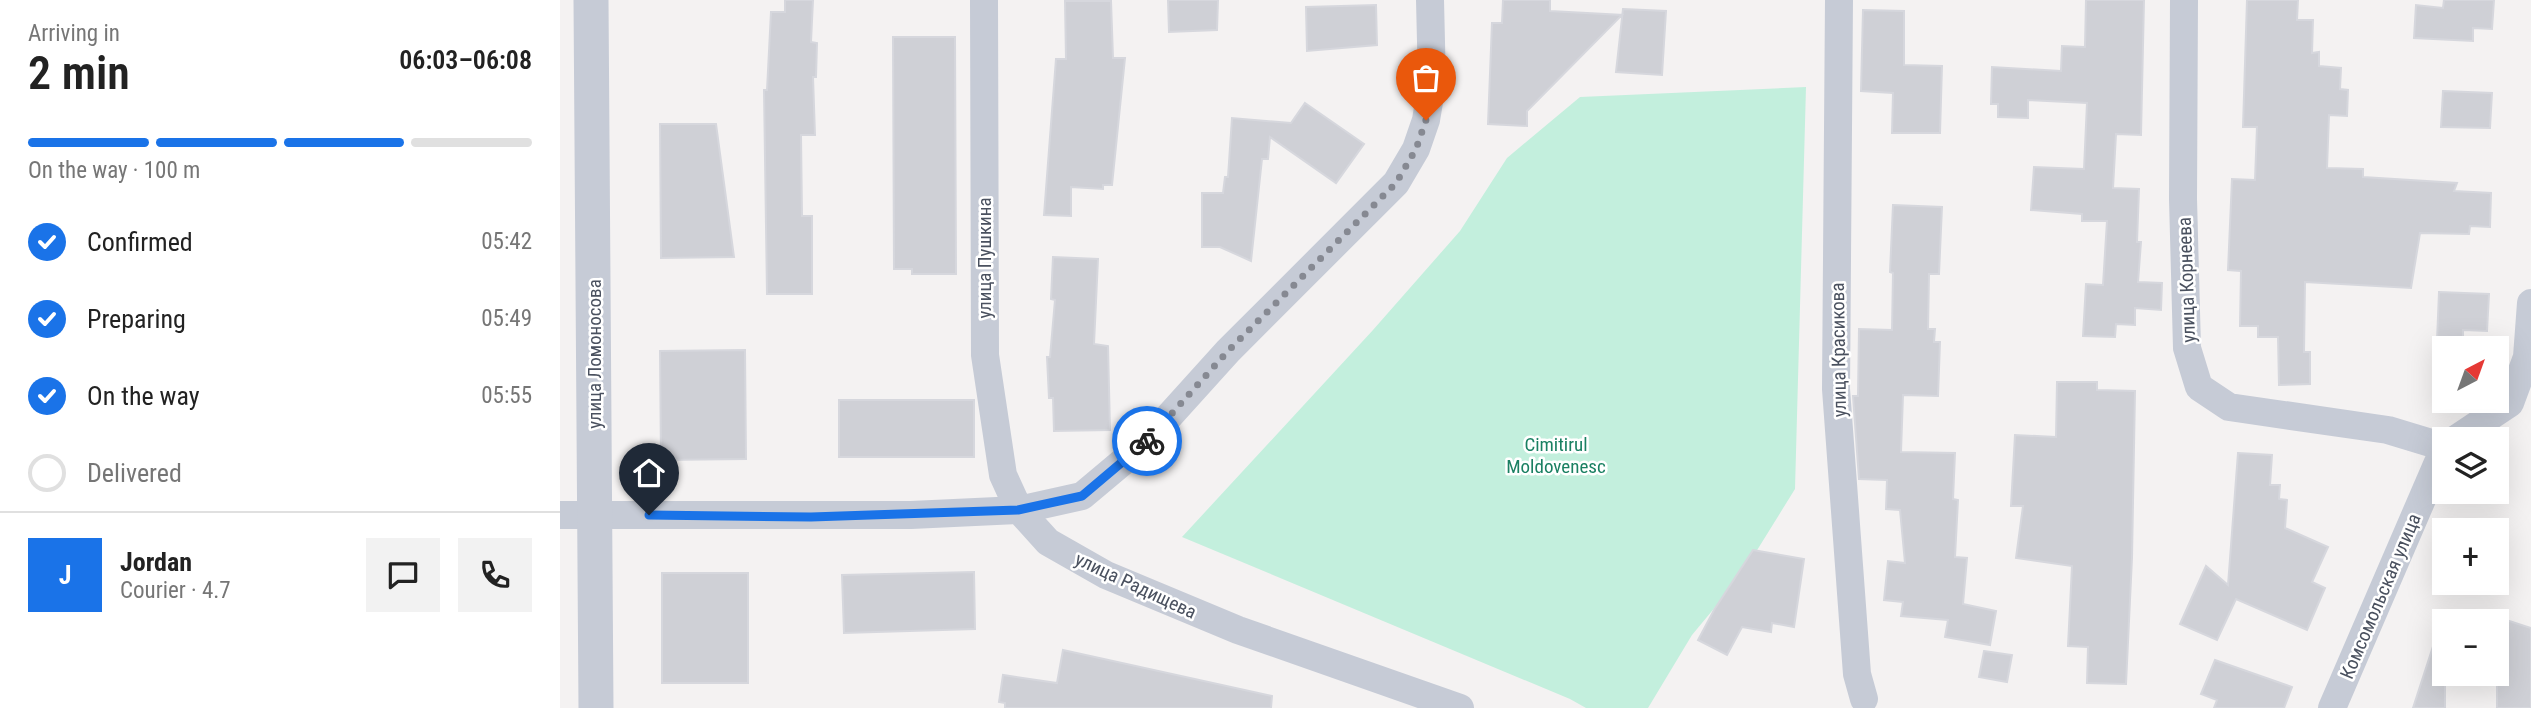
<!DOCTYPE html>
<html lang="en">
<head>
<meta charset="utf-8">
<style>
  body { margin:0; font-family:"Roboto Condensed",sans-serif; background:#f2f2f2; color:#222; height:100vh; display:flex; flex-direction:column; font-size:26px; white-space:nowrap }
  * { box-sizing:border-box; margin:0 }
  p { font-size:23px; color:#767676 }
  .icon { flex:none; width:38px; height:38px; fill:none; stroke:currentColor; stroke-width:2; stroke-linecap:round; stroke-linejoin:round }
  .map { position:relative; flex:1; overflow:hidden }
  .drawer { display:flex; flex-direction:column; background:#fff; width:560px }
  .drawer>* { flex:none }
  .needle { width:46px; rotate:41deg }
  .buttons { position:absolute; left:1872px; top:336px; display:grid; gap:14px }
  .buttons a { display:grid; place-items:center; width:77px; height:77px; border-radius:0px; background:#fff; box-shadow:0 7px 28px #0002; font-size:35px }
  .pin { position:absolute; display:grid; place-items:center; width:60px; height:60px; color:#fff; margin:-72px -30px; border-radius:50% 50% 50% 0; rotate:-45deg; box-shadow:0 0 7px #0007 }
  .pin .icon { rotate:45deg }
  .courier { position:absolute; display:grid; place-items:center; width:70px; height:70px; margin:-35px; border:5px solid #1a73e8; border-radius:50%; background:#fff; color:#222; box-shadow:0 2px 9px #0007 }
  .head em { font-style:normal; font-weight:600 }
  .head div { display:flex; flex-direction:column-reverse }
  .head { display:flex; align-items:center; justify-content:space-between; height:119px; padding:0 28px }
  h1 { font-size:46px; font-weight:600; line-height:52px }
  .bar { display:grid; grid-template-columns:repeat(4,1fr); gap:10px 7px; align-content:center; height:84px; padding:0 28px }
  .bar i { height:9px; border-radius:5px; background:#e0e0e0 }
  .bar .selected { background:#1a73e8 }
  .bar p { grid-column:span 4 }
  .line { display:flex; align-items:center; gap:18px; padding:0 28px; border-top:2px solid #e0e0e0 }
  .line div { flex:1 }
  .round { display:grid; place-items:center; flex:none; width:74px; height:74px; border-radius:0px; background:#f2f2f2 }
  ol { padding:0 28px; list-style:none }
  li { display:flex; align-items:center; gap:21px; height:77px }
  li p { margin-inline-start:auto }
  li .icon { padding:7px; border-radius:50%; background:#1a73e8; color:#fff; stroke-width:4 }
  li:last-child { color:#767676 }
  li i { width:38px; height:38px; border:4px solid #e0e0e0; border-radius:50% }
  main { display:flex; flex:1; min-height:0 }
  .map>svg:first-child { display:block }
</style>
</head>
<body>
<main>
<section class="drawer">
<div class="head"><div><h1>2 min</h1><p>Arriving in</p></div><em>06:03–06:08</em></div>
<div class="bar"><i class="selected"></i><i class="selected"></i><i class="selected"></i><i></i><p>On the way · 100 m</p></div>
<ol>
<li><svg class="icon" aria-label="check" viewBox="0 0 24 24"><path d="M5 12l5 5 9-10"/></svg>Confirmed<p>05:42</p></li>
<li><svg class="icon" aria-label="check" viewBox="0 0 24 24"><path d="M5 12l5 5 9-10"/></svg>Preparing<p>05:49</p></li>
<li><svg class="icon" aria-label="check" viewBox="0 0 24 24"><path d="M5 12l5 5 9-10"/></svg>On the way<p>05:55</p></li>
<li><i></i>Delivered</li>
</ol>
<div class="line" style="height:126px"><b class="round" style="background:#1a73e8;color:#fff">J</b><div><b>Jordan</b><p>Courier · 4.7</p></div><a class="round"><svg class="icon" aria-label="chat" viewBox="0 0 24 24"><path d="M4 5h16v11H9l-5 4z"/></svg></a><a class="round"><svg class="icon" aria-label="phone" viewBox="0 0 24 24"><path d="M5 4h4l2 5-3 2q2 4 5 5l2-3 5 2v4C11 20 4 13 5 4z"/></svg></a></div>
</section>
<div class="map">
<svg width="1971" height="708" viewBox="0 0 1971 708">
  <rect width="100%" height="100%" fill="#f4f2f2"/>
  <!-- green -->
  <path fill="#c3efdd" d="M1246,87L1235,489L1181,576L1132,635L1088,708H1026L1010,699L622,537L813,330L900,231L947,158L1020,97Z"/>
  <!-- building -->
  <path fill="#cfd0d6" stroke="#d6d7dd" stroke-width="2" d="M225,0H253L251,42L257,43L256,77H253L255,135H241L242,216H252V294H207L204,90H207L211,12H225Z
    M608,0H658L657,30L609,32Z
    M943,0H990V11L1062,15L967,111V126L928,124L932,23H942Z
    M1526,0H1584L1581,135L1556,134L1553,188L1579,189L1577,242H1581L1578,282L1602,283L1601,310L1575,308V325L1556,324L1555,337L1523,336L1526,284L1543,285L1547,221H1522V214L1471,210L1474,167L1524,169L1527,103L1468,100V118L1438,117V104H1431L1432,67L1501,71L1502,46L1525,47Z
    M1687,0H1738L1737,20H1753L1752,53L1759,52V66L1781,68L1780,89L1788,90L1787,116L1769,115L1767,168L1803,169V177L1897,183L1894,191L1931,193L1930,227L1910,226L1909,234L1860,233L1851,288L1745,282L1744,352H1750V384L1719,385L1718,337H1698V326H1680L1681,271L1668,270L1672,179L1695,180L1697,127H1683Z
    M1884,0H1934L1932,29L1913,28V41L1854,38L1856,5L1883,8Z
    M505,1H551L553,58H565L552,185H543V189L511,187V216L484,215L496,59H506Z
    M816,5L817,45L747,51L746,7Z
    M1063,9L1106,11L1102,75L1056,72Z
    M1303,10L1344,11V65L1382,66L1380,133H1332L1333,93L1301,91Z
    M333,37H395L396,274H352V269H334Z
    M1883,91L1932,93L1930,128L1881,127Z
    M745,103L804,144L776,183L710,137L708,159H702L691,261L660,247H642V193H663L665,177H668L672,118L731,123Z
    M100,124H156L174,257L101,258Z
    M1333,205L1382,207L1379,274H1369L1368,329H1375L1374,342H1380L1378,396L1343,395L1341,452L1395,453L1393,499L1398,500L1395,557L1407,558L1403,604L1436,611L1430,645L1385,637L1388,620L1341,616L1343,602L1324,600L1328,561L1345,563L1340,510L1326,509L1327,480L1299,479L1293,396H1298L1299,329L1332,330L1333,273L1330,272Z
    M493,257L538,259L534,344L548,346L550,430L494,431L493,398H489L487,357H490L495,300L491,299Z
    M1879,292L1929,294L1927,331L1903,330V341H1877Z
    M185,350L186,459L101,460L100,351Z
    M1497,382H1537V390L1575,391L1572,558L1566,684L1527,683L1528,647L1508,646L1512,566L1456,558L1463,506H1451L1455,435L1496,437Z
    M279,400H414V457H279Z
    M1678,453L1712,455L1710,485H1720L1719,499L1727,500L1725,528L1768,547L1752,582L1765,588L1747,630L1676,599L1657,640L1620,624L1646,566L1668,585Z
    M1193,550L1244,559L1234,627L1212,623L1211,632L1182,627L1167,655L1138,640L1154,610Z
    M414,572L415,629L284,633L282,575Z
    M102,573H188V683H102Z
    M1937,617L1971,628V708H1937Z
    M1879,628L1885,629V708H1853Z
    M503,650L712,696L711,708H445V703L439,702L443,675L497,683Z
    M1424,651L1452,655L1447,682L1419,677Z
    M1655,660L1732,687L1724,708H1654L1657,700L1641,694Z"/>
  <g fill="none" stroke-linecap="round" stroke-linejoin="round">
    <!-- minor -->
    <path stroke="#c6cbd6" stroke-width="28" d="M424,0L425,355L443,475L459,510L488,542L546,575L678,630L900,708
      M1279,0L1276,389L1297,674L1304,699
      M1624,0L1623,199L1627,348L1639,387L1669,407L1828,430L1884,447
      M1896,439L1950,403L1967,357L1971,303
      M0,515H351L459,510L522,496L584,444L668,351L836,183L856,149L866,120L872,84L870,0
      M1772,708L1885,446"/>
    <!-- tertiary -->
    <path stroke="#c6cbd6" stroke-width="35" d="M31,0L36,708"/>
  </g>
  <g fill="none" stroke-linecap="round" stroke-linejoin="round">
    <!-- done -->
    <path stroke="#868992" stroke-width="7" stroke-dasharray="0 12.6" d="M587,441L668,351L836,183L856,149L866,120"/>
    <!-- route -->
    <path stroke="#1a73e8" stroke-width="9" d="M89,515L251,517L458,510L522,496L587,441"/>
  </g>
  <g text-anchor="middle" stroke-width="5" stroke-linejoin="round" paint-order="stroke">
    <!-- street labels -->
    <g font-size="19" fill="#4a515f" stroke="#fff">
      <text transform="translate(424 258) rotate(-90)" y="7">улица Пушкина</text>
      <text transform="translate(1626 280) rotate(-92)" y="7">улица Корнеева</text>
      <text transform="translate(1278 350) rotate(-91)" y="7">улица Красикова</text>
      <text transform="translate(34 354) rotate(-90)" y="7">улица Ломоносова</text>
      <text transform="translate(576 585) rotate(25)" y="7">улица Радищева</text>
      <text transform="translate(1820 596) rotate(-67)" y="7">Комсомольская улица</text>
    </g>
    <!-- park labels -->
    <g font-size="19" fill="#1a8062" stroke="#fff">
      <text x="996" y="451">Cimitirul<tspan x="996" dy="22">Moldovenesc</tspan></text>
    </g>
  </g>
</svg>
<div class="buttons">
<a><svg class="needle" viewBox="-14 -14 28 28"><path d="M0-13l5 13h-10z" fill="#e53935"/><path d="M0 13l5-13h-10z" fill="#767676"/></svg></a>
<a><svg class="icon" aria-label="layers" viewBox="0 0 24 24"><path d="M12 4l9 5-9 5-9-5zM3 14l9 5 9-5"/></svg></a>
<a>+</a>
<a>−</a>
</div>
<div class="pin" style="left:866px;top:120px;background:#ea580c"><svg class="icon" aria-label="bag" viewBox="0 0 24 24"><path d="M5 8h14l-1 12H6zM9 8a3 3 0 0 1 6 0"/></svg></div>
<div class="pin" style="left:89px;top:515px;background:#1f2937"><svg class="icon" aria-label="home" viewBox="0 0 24 24"><path d="M3 11l9-7 9 7M6 9v11h12V9"/></svg></div>
<div class="courier" style="left:587px;top:441px"><svg class="icon" aria-label="bike" viewBox="0 0 24 24"><circle cx="6" cy="16" r="4"/><circle cx="18" cy="16" r="4"/><path d="M6 16l4-8h5l3 8M10 8l3 8H6M13 5h3"/></svg></div>
</div>
</main>
</body>
</html>
